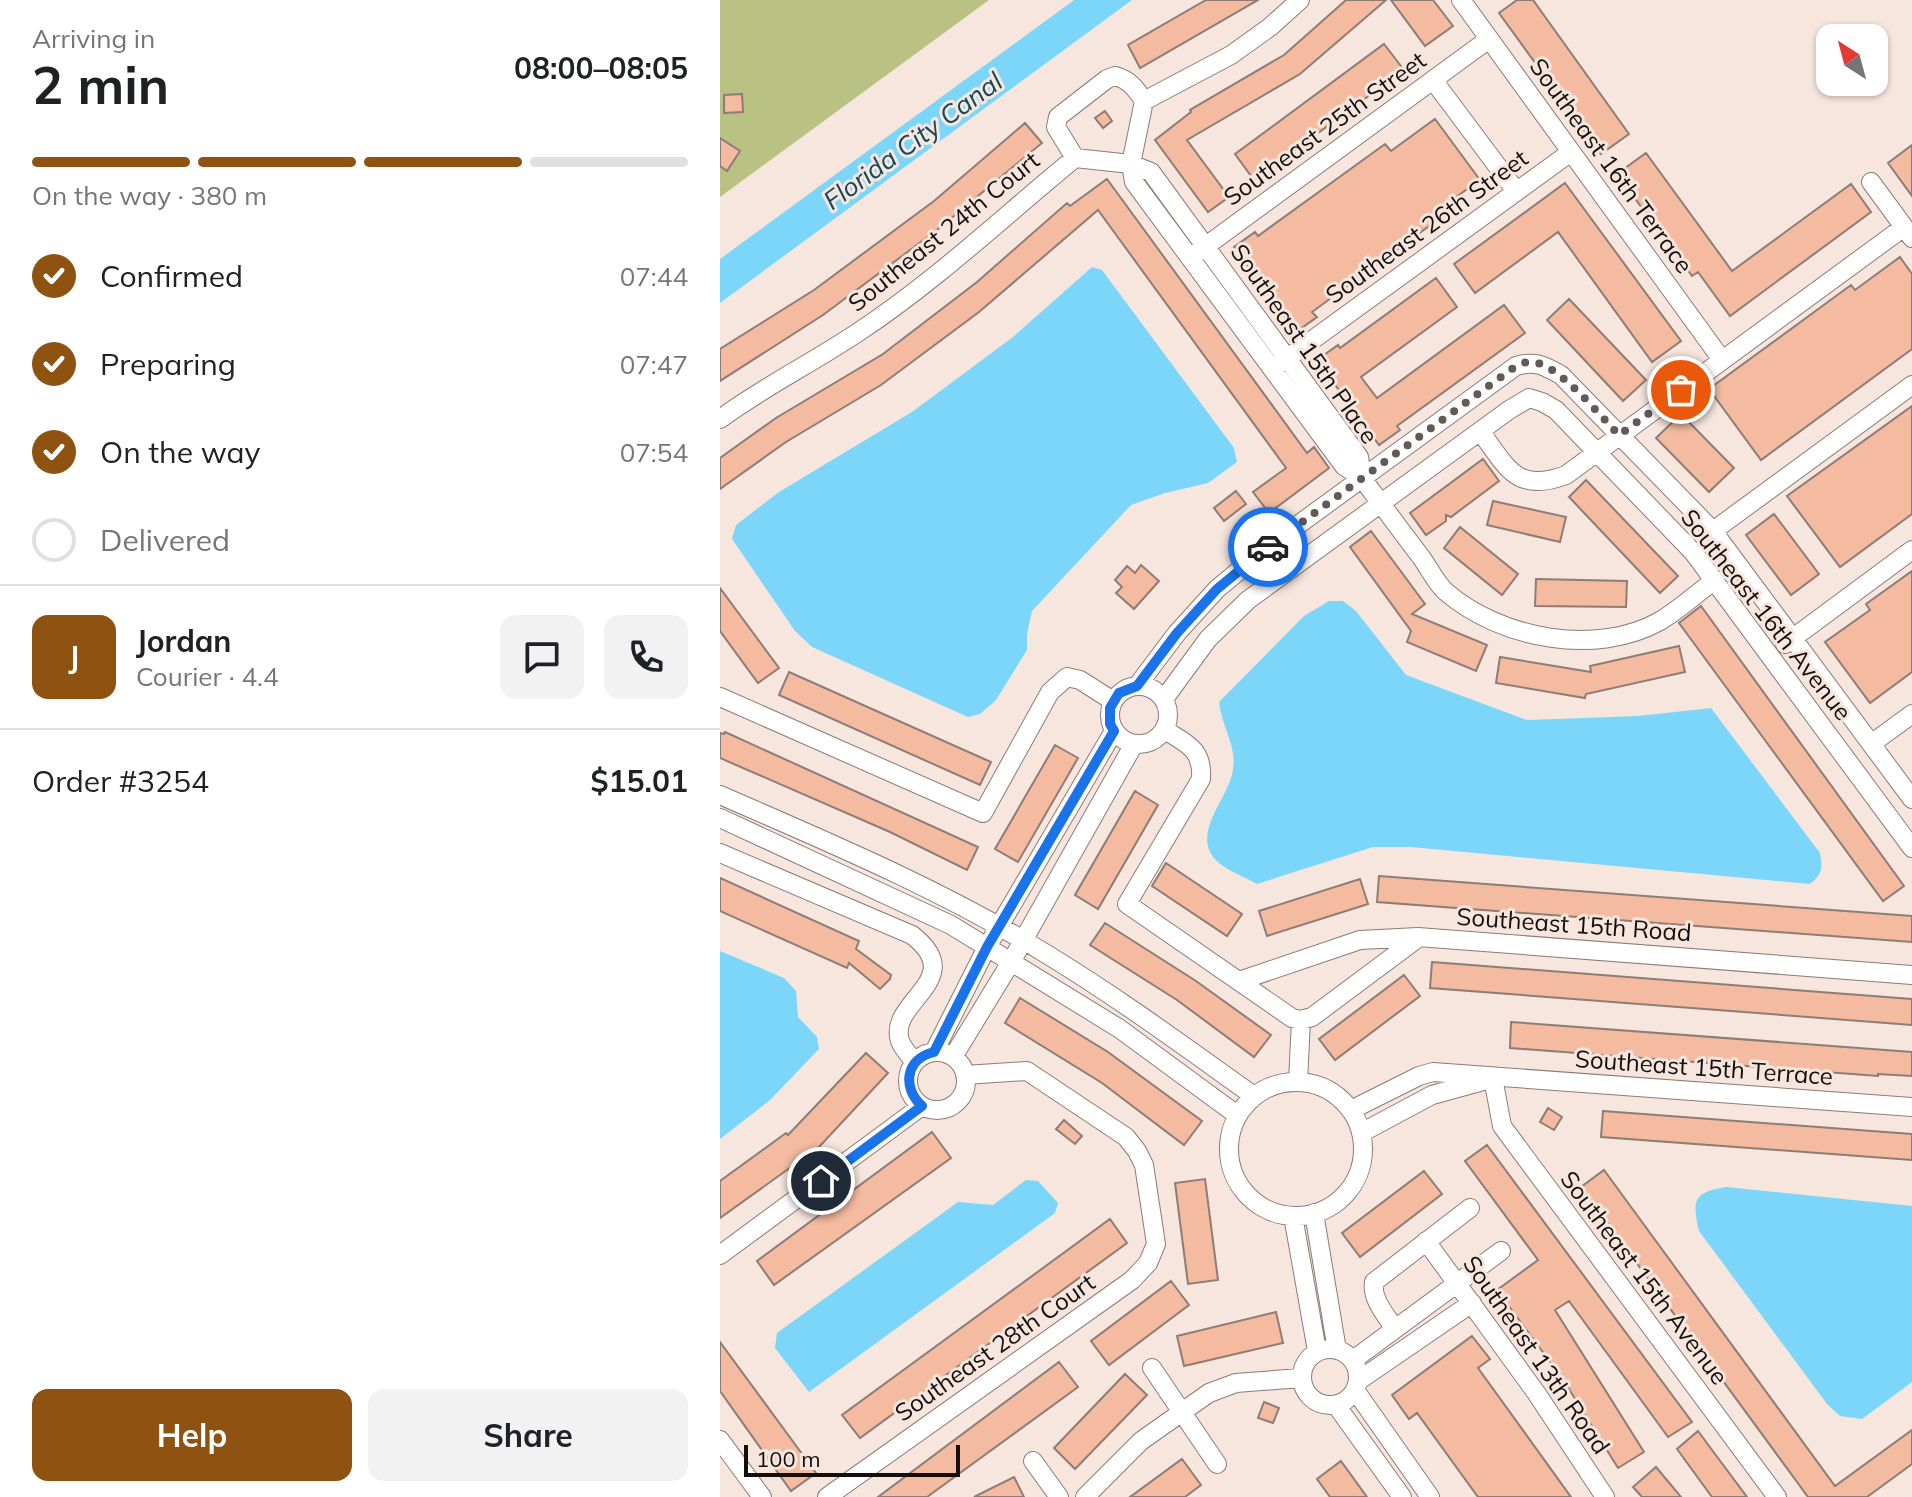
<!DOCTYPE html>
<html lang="en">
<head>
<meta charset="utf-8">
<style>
  body { margin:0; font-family:Mulish,sans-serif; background:#f2f2f2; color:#202124; height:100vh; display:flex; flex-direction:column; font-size:30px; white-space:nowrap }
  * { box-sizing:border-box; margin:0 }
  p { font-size:26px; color:#757577 }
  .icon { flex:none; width:44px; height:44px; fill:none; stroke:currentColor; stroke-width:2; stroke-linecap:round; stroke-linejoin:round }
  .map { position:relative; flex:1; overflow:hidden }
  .panel { display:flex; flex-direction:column; background:#fff; width:720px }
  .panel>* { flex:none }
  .needle { width:52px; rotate:324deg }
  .controls { position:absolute; left:1096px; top:24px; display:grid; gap:16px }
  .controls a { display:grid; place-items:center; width:72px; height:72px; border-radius:16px; background:#fff; box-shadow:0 2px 6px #0004; font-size:40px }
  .scale { position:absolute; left:24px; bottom:20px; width:216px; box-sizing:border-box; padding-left:8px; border:4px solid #140e0c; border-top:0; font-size:22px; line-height:28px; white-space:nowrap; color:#140e0c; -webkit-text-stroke:6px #f7e6de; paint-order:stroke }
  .pin { position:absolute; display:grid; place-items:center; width:68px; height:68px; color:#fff; margin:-34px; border:4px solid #fff; border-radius:50%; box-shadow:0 2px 8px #0007 }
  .courier { position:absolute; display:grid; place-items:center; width:80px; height:80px; margin:-40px; border:6px solid #1a73e8; border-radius:50%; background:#fff; color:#222; box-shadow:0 2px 10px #0007 }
  .overview em { font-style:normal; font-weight:700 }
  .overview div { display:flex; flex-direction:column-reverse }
  .overview { display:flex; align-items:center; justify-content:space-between; height:136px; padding:0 32px }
  h1 { font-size:52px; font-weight:700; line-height:60px }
  .bar { display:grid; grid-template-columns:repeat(4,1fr); gap:12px 8px; align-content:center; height:96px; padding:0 32px }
  .bar i { height:10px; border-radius:6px; background:#e0e0e0 }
  .bar .selected { background:#8e5311 }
  .bar p { grid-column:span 4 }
  .line { display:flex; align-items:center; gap:20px; padding:0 32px; border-top:2px solid #e0e0e0 }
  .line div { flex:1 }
  .round { display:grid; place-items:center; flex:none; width:84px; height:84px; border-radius:16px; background:#f2f2f2 }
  ol { padding:0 32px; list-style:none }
  li { display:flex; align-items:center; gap:24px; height:88px }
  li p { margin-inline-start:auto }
  li .icon { padding:8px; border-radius:50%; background:#8e5311; color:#fff; stroke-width:4 }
  li:last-child { color:#757577 }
  li i { width:44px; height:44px; border:4px solid #e0e0e0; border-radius:50% }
  .cta { display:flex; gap:16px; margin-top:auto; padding:16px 32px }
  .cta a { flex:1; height:92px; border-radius:16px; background:#8e5311; color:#fff; font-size:32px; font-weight:700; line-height:92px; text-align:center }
  .cta a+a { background:#f2f2f2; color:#202124 }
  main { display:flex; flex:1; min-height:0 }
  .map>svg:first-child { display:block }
</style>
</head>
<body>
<main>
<section class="panel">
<div class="overview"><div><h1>2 min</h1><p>Arriving in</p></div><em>08:00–08:05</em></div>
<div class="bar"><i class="selected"></i><i class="selected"></i><i class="selected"></i><i></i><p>On the way · 380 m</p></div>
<ol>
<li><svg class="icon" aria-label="check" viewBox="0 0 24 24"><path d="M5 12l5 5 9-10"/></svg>Confirmed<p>07:44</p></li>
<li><svg class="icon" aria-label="check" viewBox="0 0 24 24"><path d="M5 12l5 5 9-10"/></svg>Preparing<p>07:47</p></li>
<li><svg class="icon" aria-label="check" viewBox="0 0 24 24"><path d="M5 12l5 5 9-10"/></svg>On the way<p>07:54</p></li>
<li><i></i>Delivered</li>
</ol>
<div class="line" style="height:144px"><b class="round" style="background:#8e5311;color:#fff">J</b><div><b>Jordan</b><p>Courier · 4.4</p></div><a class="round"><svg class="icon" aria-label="chat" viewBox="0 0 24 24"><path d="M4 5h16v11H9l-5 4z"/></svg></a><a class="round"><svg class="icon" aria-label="phone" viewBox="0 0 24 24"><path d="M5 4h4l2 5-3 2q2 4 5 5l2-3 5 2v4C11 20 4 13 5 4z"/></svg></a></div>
<div class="line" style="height:104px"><div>Order #3254</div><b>$15.01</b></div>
<div class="cta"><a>Help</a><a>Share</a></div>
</section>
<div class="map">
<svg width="1192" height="1497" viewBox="0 0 1192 1497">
  <rect width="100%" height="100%" fill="#f7e6de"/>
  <!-- green -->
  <path fill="#b9c183" d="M0,0H269L0,197Z"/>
  <!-- water -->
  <path fill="#7bd6f9" d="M354,0H412L0,303V259Z
    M372,267L382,270L514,448L517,462L488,483L445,493L411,505L312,611L307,634V650L276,700L260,714L248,717L92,647L75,631L12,539L16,525L59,492L192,412L293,337Z
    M609,601H623L636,611L686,675L807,720L918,716L991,708L1100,853C1103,868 1102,875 1090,884L691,847H653L537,884C525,877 503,869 494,858C472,831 510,797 513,769C517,746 501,725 499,702L584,616Z
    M0,951L64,978L76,991L78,1017L97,1037L99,1049L50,1100L0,1139Z
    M306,1180L318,1181L338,1203L335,1213L89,1392L55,1348L57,1333L238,1202L273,1205Z
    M1006,1187L1192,1206V1382L1142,1419L1120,1416L1107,1404L979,1231C972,1201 973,1192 1006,1187Z"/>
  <!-- building -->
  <path fill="#f4bba1" stroke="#8d7d76" stroke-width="2" d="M486,0H538L420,68L408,45Z
    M626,0H666L580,74L467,140L509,197L488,212L435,140L471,112L470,110L564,55Z
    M671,0H713L733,26L705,46Z
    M797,0H813L909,134L881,154L779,13Z
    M664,44L684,70L534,180L515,154Z
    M22,94L23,112L4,113V95Z
    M385,111L392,121L383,128L375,118Z
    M715,119L760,180L715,212L720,218L592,312L597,317L576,332L514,247L535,232L538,236L665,144L671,151Z
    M305,123L322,143L217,230L103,315L0,381V349L94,290L214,201Z
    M0,138L20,151L7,171L0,166Z
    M1192,145V196L1168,163Z
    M926,153L1012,271L1131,184L1151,212L1010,316L978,272L972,276L897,174Z
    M387,179L587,453L594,447L609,468L549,513L533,492L566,468L378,210L259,312L161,385L66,442L0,489V458L56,418L163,354L257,282L347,203L350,206Z
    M845,183L961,341L932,362L838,232L755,293L734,264Z
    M1180,257L1192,274V349L1041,460L989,389L1131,285L1135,290Z
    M716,278L737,307L641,377L657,398L784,305L805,333L677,426L680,430L659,445L597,360L618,345L620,348Z
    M849,299L926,380L903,401L827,320Z
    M1192,406V514L1120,567L1067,496Z
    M961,414L1014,468L989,492L936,438Z
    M763,459L779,481L731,517L726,515V521L706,535L690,513Z
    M866,480L958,576L940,593L849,497Z
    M516,491L526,504L504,521L494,508Z
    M773,501L846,517L840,542L767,525Z
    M1054,514L1099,574L1071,595L1026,535Z
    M740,527L798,574L782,595L724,548Z
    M651,531L705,604L692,614L767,645L756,671L687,642L691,631L630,547Z
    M421,565L439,581L414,609L396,593L402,587L395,580L407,566L415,573Z
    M1192,571V672L1150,703L1105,642L1150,610L1146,604Z
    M816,579L907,581L906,607L815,606Z
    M0,588L59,668L38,683L0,631Z
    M981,606L1184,886L1163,901L959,623Z
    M959,646L965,672L866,694L865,698L776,683L780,657L871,672L870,666Z
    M69,672L271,762L260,785L59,695Z
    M5,732L258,847L247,870L170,832L0,758V733L4,734Z
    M335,745L358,758L298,862L275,849Z
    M415,791L438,805L378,909L355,895Z
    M446,863L522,914L507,936L432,886Z
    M659,876L1192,916V942L657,902Z
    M0,878L139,941L136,949L171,975L170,979L160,989L129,963L127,968L0,911Z
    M640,879L648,904L547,936L539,911Z
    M385,923L476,981L551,1035L534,1057L457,1000L370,945Z
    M712,962L1192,999V1025L710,988Z
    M684,975L700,996L615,1060L599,1039Z
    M300,998L388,1052L482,1121L464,1145L382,1083L285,1023Z
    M791,1022L1192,1052V1076L1158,1074V1076L790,1048Z
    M146,1053L168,1073L99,1147L0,1218V1181L66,1133L68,1135Z
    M828,1108L842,1117L834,1130L820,1122Z
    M883,1111L1192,1134V1160L881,1137Z
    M344,1120L362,1136L355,1144L336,1129Z
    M212,1132L231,1158L54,1285L37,1261Z
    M767,1145L972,1422L948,1437L849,1301L835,1310L924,1452L898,1468L844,1381L777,1290L818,1260L745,1161Z
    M884,1170L1115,1486L1192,1430V1464L1147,1497H1088L861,1187Z
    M704,1171L722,1194L640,1257L622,1233Z
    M485,1179L498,1280L468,1284L455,1183Z
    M390,1219L407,1243L140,1438L122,1415Z
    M451,1281L469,1305L389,1365L371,1341Z
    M556,1312L563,1343L464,1366L457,1336Z
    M752,1336L770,1359L758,1368L851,1497H758L697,1413L689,1419L672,1395Z
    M0,1342L96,1473L71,1491L0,1391Z
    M339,1362L358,1387L207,1497H158Z
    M405,1374L427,1395L355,1469L334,1448Z
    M544,1402L559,1408L553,1423L538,1418Z
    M978,1431L995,1454L1027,1497H992L957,1449Z
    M462,1459L481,1485L465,1497H410Z
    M621,1461L647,1497H610L597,1479Z
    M936,1467L961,1497H922L913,1487Z
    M294,1477L304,1497H254Z"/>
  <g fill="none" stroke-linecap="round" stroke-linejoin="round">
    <!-- minor casing -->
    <g stroke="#8c7c75" stroke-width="20">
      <path id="minor" d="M741,0L1002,360
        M395,76C410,80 416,89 424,101L411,164L355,158L336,127L338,117L387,79Z
        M713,80L796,191
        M424,101L511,55L550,27L580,0
        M1151,182L1192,238
        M475,254L769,39
        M558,365L851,152
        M0,419C45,386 94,362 140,331C217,280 284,216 355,158
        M760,431C787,467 796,494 846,475L1184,227
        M642,478L639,457L431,172L411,164L414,182L624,466L642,478C662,505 681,531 701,557C709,568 716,583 726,592C781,639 876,657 940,621C959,610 977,593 995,580
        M993,531L1192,385
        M1065,644L1192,550
        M390 715a29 29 0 1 1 58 0a29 29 0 1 1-58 0Z
        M417,686L457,633L497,589L545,549L796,366C815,360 825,366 841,375L993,531L1192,799
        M0,697L263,813L330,692L347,677L360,680L393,701
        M444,699L488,639L528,600L789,410L809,398L822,402L836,410L973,552L1192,848
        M445,730C467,744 483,749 481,779L407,904L572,1018L581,1020L592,1017L698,938
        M1151,744L1192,714
        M0,795C110,843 220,889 323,952C396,996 465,1047 534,1096
        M0,818L231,925L400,1029L517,1115
        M0,853L192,935C250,980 167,1001 180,1041C183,1049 190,1056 195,1062
        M519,981L640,940L698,937L1192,975
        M214,1052L267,947L394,731
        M188 1081a29 29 0 1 1 58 0a29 29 0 1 1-58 0Z
        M233,1057L291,962L414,744
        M773,1078L782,1126L1057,1497
        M578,1081L581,1020
        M509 1149a67 67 0 1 1 134 0a67 67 0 1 1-134 0Z
        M631,1110L699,1076L713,1072L1192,1107
        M641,1133L712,1095L763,1081
        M594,1213L617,1350
        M573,1216L597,1351
        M706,1241L817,1394L885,1497
        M0,1255L202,1106
        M675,1329C666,1315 651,1299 654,1282L750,1208
        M582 1377a28 28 0 1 1 56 0a28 28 0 1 1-56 0Z
        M633,1360L781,1251
        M432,1368L497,1464
        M638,1381L752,1303
        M635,1390L710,1497
        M616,1405L682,1497
        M0,1440L42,1497
        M313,1461L339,1497
        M107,1497L412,1280L428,1263L436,1244L424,1165L417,1151L406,1137L307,1071L245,1075
        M365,1497L421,1441L489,1393L516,1383L581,1378"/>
    </g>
    <!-- minor -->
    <use href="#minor" stroke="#fff" stroke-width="18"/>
  </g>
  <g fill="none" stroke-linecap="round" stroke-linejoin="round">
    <!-- done -->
    <path stroke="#635a56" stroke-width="8" stroke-dasharray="0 14.4" d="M548,547L796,366C801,365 804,362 809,362C836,360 880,416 899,435L961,390"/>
    <!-- route -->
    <path stroke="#1a73e8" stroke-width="10" d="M101,1181L202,1106C182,1088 185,1059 214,1052L267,947L394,731L390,724V708L399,693L417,686L457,633L497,589L548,547"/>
  </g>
  <g text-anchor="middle" stroke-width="6" stroke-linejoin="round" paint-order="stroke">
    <!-- street labels -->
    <g font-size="24" fill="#140e0c" stroke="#f7e6de">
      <text transform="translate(605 129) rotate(-36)" y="8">Southeast 25th Street</text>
      <text transform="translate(891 166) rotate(54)" y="8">Southeast 16th Terrace</text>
      <text transform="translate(707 227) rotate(-36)" y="8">Southeast 26th Street</text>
      <text transform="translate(224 232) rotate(-39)" y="8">Southeast 24th Court</text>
      <text transform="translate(584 344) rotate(55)" y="8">Southeast 15th Place</text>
      <text transform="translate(1046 615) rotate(52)" y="8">Southeast 16th Avenue</text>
      <text transform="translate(854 925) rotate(4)" y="8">Southeast 15th Road</text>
      <text transform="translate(984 1068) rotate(4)" y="8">Southeast 15th Terrace</text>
      <text transform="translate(924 1278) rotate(53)" y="8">Southeast 15th Avenue</text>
      <text transform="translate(275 1348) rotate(-35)" y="8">Southeast 28th Court</text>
      <text transform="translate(816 1355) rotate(55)" y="8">Southeast 13th Road</text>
    </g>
    <!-- water labels -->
    <g font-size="26" font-style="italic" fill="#114759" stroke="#f7e6de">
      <text transform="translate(193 141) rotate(-36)" y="9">Florida City Canal</text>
    </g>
  </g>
</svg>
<div class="controls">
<a><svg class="needle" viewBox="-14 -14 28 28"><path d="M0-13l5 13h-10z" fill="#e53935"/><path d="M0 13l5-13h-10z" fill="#757577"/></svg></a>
</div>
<div class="scale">100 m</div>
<div class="pin" style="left:961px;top:390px;background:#ea580c"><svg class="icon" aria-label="bag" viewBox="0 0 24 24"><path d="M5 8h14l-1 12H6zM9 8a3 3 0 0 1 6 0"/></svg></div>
<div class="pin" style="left:101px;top:1181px;background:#1f2937"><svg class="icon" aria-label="home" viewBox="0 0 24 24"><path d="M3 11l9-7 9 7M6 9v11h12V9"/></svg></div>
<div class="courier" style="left:548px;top:547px"><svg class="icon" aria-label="car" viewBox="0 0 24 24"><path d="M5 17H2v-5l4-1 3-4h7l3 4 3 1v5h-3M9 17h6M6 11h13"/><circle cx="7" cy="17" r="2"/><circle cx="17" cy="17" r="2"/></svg></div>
</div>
</main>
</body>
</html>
